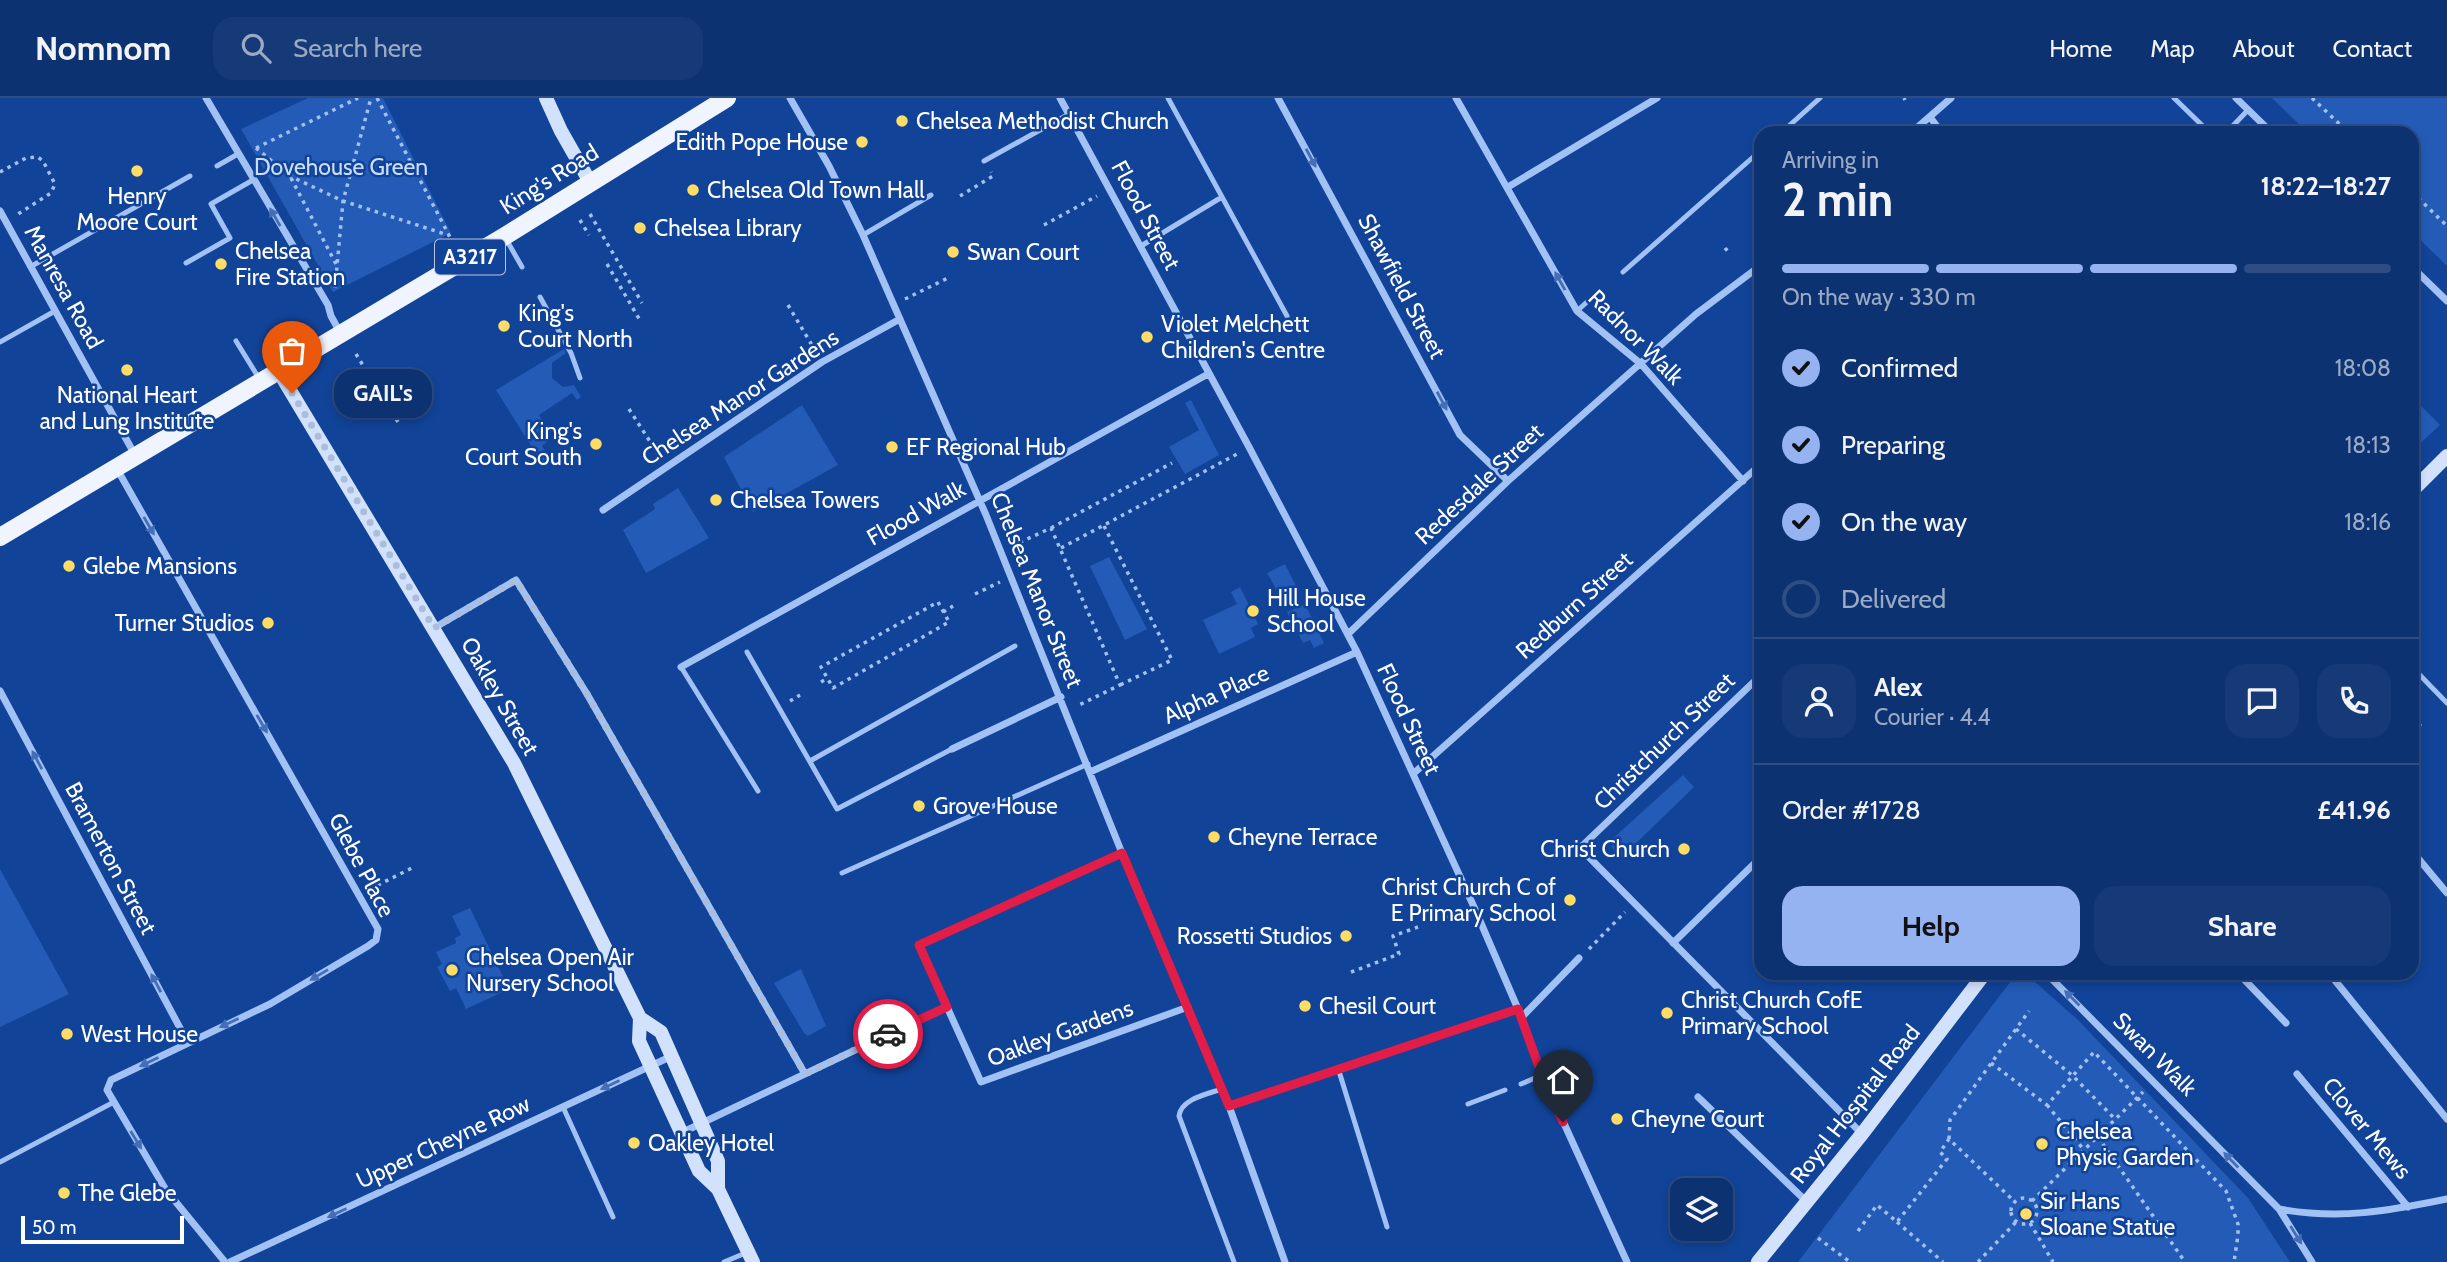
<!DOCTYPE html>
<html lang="en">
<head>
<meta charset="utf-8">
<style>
  body { margin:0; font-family:Cabin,sans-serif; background:#163a77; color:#f1f3f6; height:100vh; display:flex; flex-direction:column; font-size:26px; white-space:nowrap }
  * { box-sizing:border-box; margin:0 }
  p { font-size:23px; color:#9aaac4 }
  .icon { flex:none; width:38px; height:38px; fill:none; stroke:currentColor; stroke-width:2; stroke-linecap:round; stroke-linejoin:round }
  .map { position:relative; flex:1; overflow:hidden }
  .panel { position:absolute; left:1754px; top:28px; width:665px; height:854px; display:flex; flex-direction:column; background:#0d3272; border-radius:21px; box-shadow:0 4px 10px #0003,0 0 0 2px #2d4d84 }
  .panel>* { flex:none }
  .tools { position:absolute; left:1670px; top:1080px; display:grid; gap:14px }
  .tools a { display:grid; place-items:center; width:63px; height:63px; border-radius:14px; background:#0d3272; box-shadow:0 4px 10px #0003,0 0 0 2px #2d4d84; font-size:35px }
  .scale { position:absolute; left:21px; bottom:18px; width:163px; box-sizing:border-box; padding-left:7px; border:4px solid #fff; border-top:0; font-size:19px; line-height:24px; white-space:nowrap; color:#fff; -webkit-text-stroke:5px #114398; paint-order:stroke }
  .pin { position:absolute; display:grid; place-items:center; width:60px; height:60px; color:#fff; margin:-72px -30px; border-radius:50% 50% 50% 0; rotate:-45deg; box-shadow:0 0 7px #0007 }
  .pin .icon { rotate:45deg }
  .courier { position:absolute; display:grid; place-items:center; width:70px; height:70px; margin:-35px; border:5px solid #e11d48; border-radius:50%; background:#fff; color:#222; box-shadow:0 2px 9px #0007 }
  .bubble { position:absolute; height:49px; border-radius:21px; background:#0d3272; box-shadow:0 4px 10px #0003,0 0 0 2px #2d4d84; font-size:23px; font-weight:800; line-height:49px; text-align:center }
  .head em { font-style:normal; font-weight:800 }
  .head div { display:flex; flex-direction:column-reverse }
  .head { display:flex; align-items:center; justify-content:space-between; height:119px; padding:0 28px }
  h1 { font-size:46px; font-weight:800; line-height:52px }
  .bar { display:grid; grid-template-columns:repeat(4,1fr); gap:10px 7px; align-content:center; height:84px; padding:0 28px }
  .bar i { height:9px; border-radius:5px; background:#2d4d84 }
  .bar .active { background:#95b2f1 }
  .bar p { grid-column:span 4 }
  .line { display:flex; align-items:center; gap:18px; padding:0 28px; border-top:2px solid #2d4d84 }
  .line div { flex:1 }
  .round { display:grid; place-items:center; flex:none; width:74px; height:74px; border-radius:21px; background:#163a77 }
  ol { padding:0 28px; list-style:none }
  li { display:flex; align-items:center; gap:21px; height:77px }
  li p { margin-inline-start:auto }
  li .icon { padding:7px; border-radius:50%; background:#95b2f1; color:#111; stroke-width:4 }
  li:last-child { color:#9aaac4 }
  li i { width:38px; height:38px; border:4px solid #2d4d84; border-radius:50% }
  .action { display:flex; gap:14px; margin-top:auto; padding:14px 28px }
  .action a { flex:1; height:80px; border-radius:21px; background:#95b2f1; color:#111; font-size:28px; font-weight:800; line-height:80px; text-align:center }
  .action a+a { background:#163a77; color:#f1f3f6 }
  header { display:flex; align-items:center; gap:42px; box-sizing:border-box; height:98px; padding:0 35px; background:#0d3272; border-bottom:2px solid #2d4d84 }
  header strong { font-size:33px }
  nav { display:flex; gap:38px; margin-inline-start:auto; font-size:24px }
  .search { width:490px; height:63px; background:#163a77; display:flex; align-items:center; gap:18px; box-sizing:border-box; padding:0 24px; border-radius:21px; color:#9aaac4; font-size:26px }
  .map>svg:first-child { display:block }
</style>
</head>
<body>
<header>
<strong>Nomnom</strong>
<div class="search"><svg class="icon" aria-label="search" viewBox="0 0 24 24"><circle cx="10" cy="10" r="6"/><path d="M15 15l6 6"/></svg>Search here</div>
<nav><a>Home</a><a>Map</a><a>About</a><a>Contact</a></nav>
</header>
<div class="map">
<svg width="2447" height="1164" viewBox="0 0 2447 1164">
  <rect width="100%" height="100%" fill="#114398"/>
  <!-- green -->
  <path fill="#245bb6" d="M308,0H383L451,135L333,194L241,31Z
    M2272,0H2447V168L2412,134V35H2308Z
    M564,251L566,255L552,265V280L563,289L574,287L581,299L577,302L572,295L539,317L543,323L538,327L548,343L542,348L551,363L543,367L496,292Z
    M2412,299L2440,327L2412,353Z
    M1191,302L1219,357L1185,376L1169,349L1199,332L1185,305Z
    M802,307L838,367L753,414L724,359Z
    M678,390L709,440L646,475L623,432L655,411L653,406Z
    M1109,459L1147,531L1125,542L1090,468Z
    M1285,466L1297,490L1280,498L1267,475Z
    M1240,489L1258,526L1251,530L1255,539L1219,556L1203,522L1237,506L1231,494Z
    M1305,506L1324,545L1314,550L1310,542L1303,545L1287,514Z
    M1683,677L1694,689L1621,760L1613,751L1610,743Z
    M0,771L69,896L0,929Z
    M470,810L509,891L466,911L456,890L450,893L437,869L442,866L436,854L456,845L455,840L461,837L452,818Z
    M801,871L826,928L808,938L804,935L774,885Z
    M2017,875H2025L2078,922L2248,1100L2290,1164H1798Z"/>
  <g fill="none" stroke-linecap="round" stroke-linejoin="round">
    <!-- path -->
    <path stroke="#a2c1f4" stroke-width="3.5" stroke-dasharray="3.5 5" stroke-linecap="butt" d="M377,0L451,141
      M1904,0L1905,2
      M2312,0L2349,35
      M256,50L290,78L343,103L448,137
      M256,50L358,0
      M0,74L26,60L38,59L43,63L55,86L51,95L18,116
      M291,80L336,166
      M2412,94L2447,128
      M960,98L993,78L991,74
      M590,116L642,205
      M580,122L589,137
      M1044,127L1097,98
      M1725,150L1730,156
      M607,166L641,224
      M335,190L343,103L371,0
      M905,201L950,179
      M788,207L816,254
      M356,256L398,324
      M629,311L660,359
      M1104,428L1172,562L1120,587
      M1051,430L1172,365
      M1012,448L1051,430L1120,587L1077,608
      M1061,450L1239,355
      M975,496L1000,484
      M938,504L949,524L833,590L821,569Z
      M943,514L953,508
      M821,584L828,580
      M790,603L800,597
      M370,791L412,770
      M1444,819L1462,813
      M1589,851L1625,814
      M1351,874L1399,856L1393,838L1418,829
      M2016,931L2073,978L2115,1021
      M1991,965L2047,1007L2094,954L2226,1093L2238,1126V1137L2234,1164
      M2047,1007L2084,1052
      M2098,1039L2185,1164
      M1949,1041L1950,1022L2029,913
      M2011 1113a13 13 0 1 1 26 0a13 13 0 1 1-26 0Z
      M2032,1103L2143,994
      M1897,1124L1943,1164
      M2030,1125L2053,1164
      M1858,1133L1877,1107L1897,1124L1947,1061L1940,1054L1949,1041L2015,1104
      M1818,1140L1850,1164
      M1978,1164L2016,1124"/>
    <!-- lane -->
    <path stroke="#a2c1f4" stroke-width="5" d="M1168,0L1287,218
      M2174,0L2210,35
      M1781,35L1820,0
      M2226,35L2248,12
      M984,63L1069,16
      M217,68L238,56
      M863,137L931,97
      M506,141L522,169
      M1141,148L1222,99
      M186,165L230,140L211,106L253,82
      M30,169L190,78
      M1623,174L1760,53
      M540,199L571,255L580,280
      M1577,213L1599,193
      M236,243L260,282
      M0,244L55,213
      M747,554L837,711L952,651
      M681,569L758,693
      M2412,569L2447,605
      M2412,618L2419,627
      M810,663L1015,548
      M842,775L1088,666
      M914,924L947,909
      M1338,970L1387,1129
      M1521,986L1542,977
      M1222,991C1207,996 1181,1001 1179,1018L1234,1164
      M1468,1006L1505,992
      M563,1009L613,1119
      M0,1064L114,1004
      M724,1164L748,1154"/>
    <!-- street -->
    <path stroke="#a2c1f4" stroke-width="7" d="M206,0L328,207L331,218L341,236
      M790,0L829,68L863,137L986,417L1122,755L1229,1008L1285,1164
      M1060,0L1249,349L1357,554L1474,809L1518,911L1542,977L1627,1164
      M1278,0L1460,337L1508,383
      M1456,0L1577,213L1641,266L1743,383
      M2236,0L2272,35
      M1930,19L1942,35
      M1911,35L1951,0
      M1508,89L1657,0
      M0,113L135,357
      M2412,169L2447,203
      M117,371L378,831L376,842L368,848L270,906L111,982L107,992L166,1092L225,1164
      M603,412L822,264L900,221
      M434,530L516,482L587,596L805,976
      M1348,536L1508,383L1696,216L1760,168
      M681,569L1208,276
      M1760,578L1580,750L1862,1036
      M0,593L188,945
      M952,651L1061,599
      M1090,674L1357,554
      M1413,676L1760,367
      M2412,753L2447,795
      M1122,755L919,847L981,984L1188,909
      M1673,845L1760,760
      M2046,875L2279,1111L2312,1164
      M2238,875L2286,925
      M2329,875L2447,1021
      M1521,920L1579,860
      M2297,976L2408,1109
      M1698,999L1807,1104
      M1229,1008L1518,911
      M681,1035L914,924
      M2279,1111C2339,1122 2389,1113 2447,1101
      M230,1164L672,958"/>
    <!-- secondary -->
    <path stroke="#d2e2fd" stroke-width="14" d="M546,0L561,33L590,84
      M279,274L514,665L640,920L639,943L699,1073L718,1091L753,1164
      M2412,393L2447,358
      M640,920L661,934L718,1063V1091
      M1758,1164L1862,1036L1985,875"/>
    <!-- primary -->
    <path stroke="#eff4ff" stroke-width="18" d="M0,439L505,138L727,0"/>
  </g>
  <!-- one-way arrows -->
  <defs><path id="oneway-solid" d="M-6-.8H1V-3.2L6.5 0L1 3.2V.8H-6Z" transform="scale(1.75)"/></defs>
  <g fill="#446fb8">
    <use href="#oneway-solid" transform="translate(1311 60) rotate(62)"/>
    <use href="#oneway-solid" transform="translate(275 119) rotate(-120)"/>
    <use href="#oneway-solid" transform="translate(1560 183) rotate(-119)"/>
    <use href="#oneway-solid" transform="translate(1442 303) rotate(62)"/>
    <use href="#oneway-solid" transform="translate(149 428) rotate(60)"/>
    <use href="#oneway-solid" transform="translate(262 626) rotate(60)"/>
    <use href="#oneway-solid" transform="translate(37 662) rotate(-118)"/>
    <use href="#oneway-solid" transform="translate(319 877) rotate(149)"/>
    <use href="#oneway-solid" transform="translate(156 885) rotate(-118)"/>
    <use href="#oneway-solid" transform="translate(2072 900) rotate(-135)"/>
    <use href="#oneway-solid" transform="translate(229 925) rotate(155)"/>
    <use href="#oneway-solid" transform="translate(149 964) rotate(154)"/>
    <use href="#oneway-solid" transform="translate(610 987) rotate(155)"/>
    <use href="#oneway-solid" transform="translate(136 1042) rotate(59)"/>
    <use href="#oneway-solid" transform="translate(2231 1062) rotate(-134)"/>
    <use href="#oneway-solid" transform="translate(337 1115) rotate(155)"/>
    <use href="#oneway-solid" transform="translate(2296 1137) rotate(58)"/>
  </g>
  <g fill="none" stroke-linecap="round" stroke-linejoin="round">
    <!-- done -->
    <path stroke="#acbddb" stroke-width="7" stroke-dasharray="0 12.6" d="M292,295L434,530L516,482L587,596L805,976L888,936"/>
    <!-- route -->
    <path stroke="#e11d48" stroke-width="9" d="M888,936L947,909L919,847L1122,755L1229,1008L1518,911L1542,977L1563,1024"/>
  </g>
  <!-- markers -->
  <g fill="#ffdd65" stroke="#114398" stroke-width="2.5">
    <circle cx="902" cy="23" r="7"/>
    <circle cx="862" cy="44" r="7"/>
    <circle cx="137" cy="73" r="7"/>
    <circle cx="693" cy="92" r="7"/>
    <circle cx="640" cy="130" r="7"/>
    <circle cx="953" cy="154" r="7"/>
    <circle cx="221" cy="166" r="7"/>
    <circle cx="504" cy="228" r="7"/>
    <circle cx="1147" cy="239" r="7"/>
    <circle cx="127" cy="272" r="7"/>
    <circle cx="596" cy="346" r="7"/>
    <circle cx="892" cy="349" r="7"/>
    <circle cx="716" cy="402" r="7"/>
    <circle cx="69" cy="468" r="7"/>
    <circle cx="1253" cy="513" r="7"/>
    <circle cx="268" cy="525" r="7"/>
    <circle cx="919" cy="708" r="7"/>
    <circle cx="1214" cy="739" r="7"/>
    <circle cx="1684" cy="751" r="7"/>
    <circle cx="1570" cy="802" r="7"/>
    <circle cx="1346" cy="838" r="7"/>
    <circle cx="452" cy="872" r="7"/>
    <circle cx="1305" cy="908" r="7"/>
    <circle cx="1667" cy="915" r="7"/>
    <circle cx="67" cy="936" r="7"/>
    <circle cx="1617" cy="1021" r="7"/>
    <circle cx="634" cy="1045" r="7"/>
    <circle cx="2042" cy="1046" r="7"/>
    <circle cx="64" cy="1095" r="7"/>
    <circle cx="2026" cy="1116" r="7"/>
  </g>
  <g text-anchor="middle" stroke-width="5" stroke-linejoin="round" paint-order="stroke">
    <!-- shield labels -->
    <rect fill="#114398" stroke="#b8c7e0" stroke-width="2" x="435" y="141.5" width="70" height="35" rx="5"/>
    <g font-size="21" font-weight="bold" fill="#fff">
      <text x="470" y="166">A3217</text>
    </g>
    <!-- poi labels -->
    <g font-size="23" fill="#fff" stroke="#114398" text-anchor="start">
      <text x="916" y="31">Chelsea Methodist Church</text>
      <text x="848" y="52" text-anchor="end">Edith Pope House</text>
      <text x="707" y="100">Chelsea Old Town Hall</text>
      <text x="137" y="106" text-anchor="middle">Henry<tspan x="137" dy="26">Moore Court</tspan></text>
      <text x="654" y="138">Chelsea Library</text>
      <text x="235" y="161">Chelsea<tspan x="235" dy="26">Fire Station</tspan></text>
      <text x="967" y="162">Swan Court</text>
      <text x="518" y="223">King's<tspan x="518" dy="26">Court North</tspan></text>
      <text x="1161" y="234">Violet Melchett<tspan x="1161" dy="26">Children's Centre</tspan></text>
      <text x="127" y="305" text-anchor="middle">National Heart<tspan x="127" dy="26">and Lung Institute</tspan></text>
      <text x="582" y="341" text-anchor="end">King's<tspan x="582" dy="26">Court South</tspan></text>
      <text x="906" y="357">EF Regional Hub</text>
      <text x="730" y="410">Chelsea Towers</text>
      <text x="83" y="476">Glebe Mansions</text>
      <text x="1267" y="508">Hill House<tspan x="1267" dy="26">School</tspan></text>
      <text x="254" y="533" text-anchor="end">Turner Studios</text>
      <text x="933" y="716">Grove House</text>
      <text x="1228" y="747">Cheyne Terrace</text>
      <text x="1670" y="759" text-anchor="end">Christ Church</text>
      <text x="1556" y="797" text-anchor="end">Christ Church C of<tspan x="1556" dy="26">E Primary School</tspan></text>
      <text x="1332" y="846" text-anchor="end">Rossetti Studios</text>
      <text x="466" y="867">Chelsea Open Air<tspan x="466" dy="26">Nursery School</tspan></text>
      <text x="1681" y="910">Christ Church CofE<tspan x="1681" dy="26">Primary School</tspan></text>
      <text x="1319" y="916">Chesil Court</text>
      <text x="81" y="944">West House</text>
      <text x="1631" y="1029">Cheyne Court</text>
      <text x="2056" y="1041">Chelsea<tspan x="2056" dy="26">Physic Garden</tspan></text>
      <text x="648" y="1053">Oakley Hotel</text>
      <text x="78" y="1103">The Glebe</text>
      <text x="2040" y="1111">Sir Hans<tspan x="2040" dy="26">Sloane Statue</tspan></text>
    </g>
    <!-- park labels -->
    <g font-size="23" fill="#cadefd" stroke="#114398">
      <text x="341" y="77">Dovehouse Green</text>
    </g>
    <!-- street labels -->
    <g font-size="23" fill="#fff" stroke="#114398">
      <text transform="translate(549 81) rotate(-32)" y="8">King's Road</text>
      <text transform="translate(1146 117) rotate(62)" y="8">Flood Street</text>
      <text transform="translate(1402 188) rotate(62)" y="8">Shawfield Street</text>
      <text transform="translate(64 189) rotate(61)" y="8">Manresa Road</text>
      <text transform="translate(1636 239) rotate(45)" y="8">Radnor Walk</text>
      <text transform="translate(740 299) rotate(-33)" y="8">Chelsea Manor Gardens</text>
      <text transform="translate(1479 386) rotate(-43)" y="8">Redesdale Street</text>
      <text transform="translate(916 415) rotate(-29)" y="8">Flood Walk</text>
      <text transform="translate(1037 492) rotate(68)" y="8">Chelsea Manor Street</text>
      <text transform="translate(1574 507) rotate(-42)" y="8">Redburn Street</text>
      <text transform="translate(1216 596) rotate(-24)" y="8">Alpha Place</text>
      <text transform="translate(500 598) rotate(60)" y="8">Oakley Street</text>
      <text transform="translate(1409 621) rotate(65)" y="8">Flood Street</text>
      <text transform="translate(1664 643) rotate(-44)" y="8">Christchurch Street</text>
      <text transform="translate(111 760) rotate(62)" y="8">Bramerton Street</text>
      <text transform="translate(362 767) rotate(62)" y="8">Glebe Place</text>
      <text transform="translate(1060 935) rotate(-20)" y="8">Oakley Gardens</text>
      <text transform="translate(2155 956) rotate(45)" y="8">Swan Walk</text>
      <text transform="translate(1855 1006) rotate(-52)" y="8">Royal Hospital Road</text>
      <text transform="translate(2367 1030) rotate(50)" y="8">Clover Mews</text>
      <text transform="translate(443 1044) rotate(-25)" y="8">Upper Cheyne Row</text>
    </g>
  </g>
</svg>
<div class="tools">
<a><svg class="icon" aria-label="layers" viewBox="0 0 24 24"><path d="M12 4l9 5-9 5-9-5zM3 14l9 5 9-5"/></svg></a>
</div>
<div class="scale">50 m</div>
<div class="pin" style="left:292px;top:295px;background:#ea580c"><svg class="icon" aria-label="bag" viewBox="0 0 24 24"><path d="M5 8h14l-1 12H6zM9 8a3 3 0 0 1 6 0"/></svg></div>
<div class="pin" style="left:1563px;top:1024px;background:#1f2937"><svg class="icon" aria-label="home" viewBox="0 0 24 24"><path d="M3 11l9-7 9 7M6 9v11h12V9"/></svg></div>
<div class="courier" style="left:888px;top:936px"><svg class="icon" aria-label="car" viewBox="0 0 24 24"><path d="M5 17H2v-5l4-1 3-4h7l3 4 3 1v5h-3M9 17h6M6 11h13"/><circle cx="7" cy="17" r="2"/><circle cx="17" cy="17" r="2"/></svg></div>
<div class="bubble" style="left:334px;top:271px;width:98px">GAIL's</div>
<section class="panel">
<div class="head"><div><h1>2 min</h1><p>Arriving in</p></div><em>18:22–18:27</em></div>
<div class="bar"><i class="active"></i><i class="active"></i><i class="active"></i><i></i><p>On the way · 330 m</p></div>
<ol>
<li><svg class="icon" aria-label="check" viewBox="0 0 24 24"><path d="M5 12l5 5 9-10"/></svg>Confirmed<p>18:08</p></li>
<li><svg class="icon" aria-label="check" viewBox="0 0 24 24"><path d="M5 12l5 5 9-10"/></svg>Preparing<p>18:13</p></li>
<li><svg class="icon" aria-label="check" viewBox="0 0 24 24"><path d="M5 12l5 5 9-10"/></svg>On the way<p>18:16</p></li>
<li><i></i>Delivered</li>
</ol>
<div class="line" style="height:126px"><a class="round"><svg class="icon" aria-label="person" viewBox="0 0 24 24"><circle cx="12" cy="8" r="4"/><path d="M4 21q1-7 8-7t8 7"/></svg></a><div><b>Alex</b><p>Courier · 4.4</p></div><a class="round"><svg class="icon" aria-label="chat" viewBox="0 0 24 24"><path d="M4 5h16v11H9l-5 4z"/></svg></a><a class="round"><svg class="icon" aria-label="phone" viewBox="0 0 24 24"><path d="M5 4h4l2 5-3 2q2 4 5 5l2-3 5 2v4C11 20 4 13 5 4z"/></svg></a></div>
<div class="line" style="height:91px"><div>Order #1728</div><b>£41.96</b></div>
<div class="action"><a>Help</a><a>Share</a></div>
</section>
</div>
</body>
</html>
